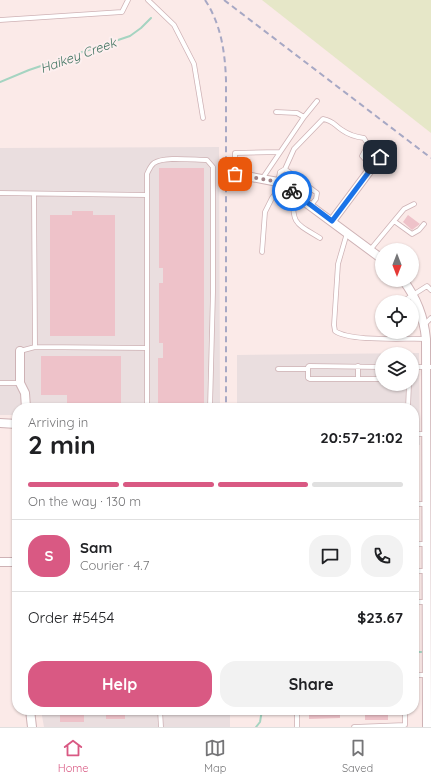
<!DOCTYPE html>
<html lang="en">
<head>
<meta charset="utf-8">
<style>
  body { margin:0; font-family:Quicksand,sans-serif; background:#f2f2f2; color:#202124; height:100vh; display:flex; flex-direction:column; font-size:15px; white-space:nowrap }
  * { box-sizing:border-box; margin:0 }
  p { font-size:13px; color:#757577 }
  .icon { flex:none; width:22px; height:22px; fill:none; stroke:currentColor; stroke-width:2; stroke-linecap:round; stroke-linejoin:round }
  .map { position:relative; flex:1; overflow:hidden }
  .sheet { position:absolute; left:12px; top:403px; width:407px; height:312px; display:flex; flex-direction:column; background:#fff; border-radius:16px; box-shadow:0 1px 3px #0004 }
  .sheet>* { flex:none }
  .needle { width:26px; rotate:180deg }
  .controls { position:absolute; left:375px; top:243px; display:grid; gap:8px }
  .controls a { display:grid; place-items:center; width:44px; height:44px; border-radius:50%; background:#fff; box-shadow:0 1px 3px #0004; font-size:20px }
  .pin { position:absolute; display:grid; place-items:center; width:34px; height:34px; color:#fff; margin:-17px; border-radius:8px; box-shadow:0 2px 6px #0006 }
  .courier { position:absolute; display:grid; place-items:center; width:40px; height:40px; margin:-20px; border:3px solid #1a73e8; border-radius:50%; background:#fff; color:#222; box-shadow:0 1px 5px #0007 }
  .summary em { font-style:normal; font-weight:800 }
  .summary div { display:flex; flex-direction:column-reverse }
  .summary { display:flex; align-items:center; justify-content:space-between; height:68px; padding:0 16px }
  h1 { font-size:26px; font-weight:800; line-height:30px }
  .bar { display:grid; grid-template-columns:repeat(4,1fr); gap:6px 4px; align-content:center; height:48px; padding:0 16px }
  .bar i { height:5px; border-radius:3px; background:#e0e0e0 }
  .bar .current { background:#d95983 }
  .bar p { grid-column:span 4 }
  .line { display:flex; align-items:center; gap:10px; padding:0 16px; border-top:1px solid #e0e0e0 }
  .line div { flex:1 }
  .round { display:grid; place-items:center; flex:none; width:42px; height:42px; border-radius:16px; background:#f2f2f2 }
  .primary-button { display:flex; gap:8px; margin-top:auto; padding:8px 16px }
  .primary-button a { flex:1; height:46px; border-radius:16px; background:#d95983; color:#fff; font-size:16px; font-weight:800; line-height:46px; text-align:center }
  .primary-button a+a { background:#f2f2f2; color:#202124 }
  .menu { display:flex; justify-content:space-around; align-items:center; height:56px; border-top:1px solid #e0e0e0; background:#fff; font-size:11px; color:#757577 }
  .menu a { display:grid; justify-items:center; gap:2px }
  .menu .current { color:#d95983 }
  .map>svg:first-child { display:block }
</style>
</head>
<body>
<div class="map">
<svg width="431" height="727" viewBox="0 0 431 727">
  <rect width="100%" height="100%" fill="#fbeae8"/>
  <!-- industrial -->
  <path fill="#eadedf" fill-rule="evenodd" d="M219,147L220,408H17V415H0V148Z
    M419,353L420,445H414V408H237V355ZM382,354H412V384H382Z
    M41,710H230V727H44Z"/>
  <!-- green -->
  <path fill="#e6e7c8" d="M262,0H431V133Z"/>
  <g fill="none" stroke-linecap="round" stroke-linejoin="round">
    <!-- stream -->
    <path stroke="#a5d4c1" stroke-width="2" d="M0,82L29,70L130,36L141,28L151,18
      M414,652H425
      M256,727L260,722L262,710"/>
  </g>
  <!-- building -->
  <path fill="#eec2c9" d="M159,168H204V408H158V358H163V343H159V283H163V268H159Z
    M72,211H93V215H115V336H50V215H72Z
    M408,215L420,224L412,230L403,222Z
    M41,356H121V408H67V395H41Z
    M60,710H84V722H60Z
    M106,710H125V719H106Z
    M309,710H340V718L309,719Z
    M365,710H388V720H365Z"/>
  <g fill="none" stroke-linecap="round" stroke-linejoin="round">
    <!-- lane casing -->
    <g stroke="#ceb2b5" stroke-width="5.5">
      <path id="lane" d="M148,0L174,25L194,64L203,118
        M0,20L122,12L128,0
        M304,117L317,101
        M285,169L294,149L323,119C334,121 334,125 342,130C349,135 356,137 364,138L368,145L362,156L372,167
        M235,174V153L280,152
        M262,179L304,117L297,113L276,112
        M278,182L280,172L285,169L317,193L316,199L311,205
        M0,193L147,195
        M34,194L35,347
        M293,194C292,224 295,223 320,238
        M394,221L404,209L414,204
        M347,233L338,264L334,325L335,331C351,342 404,338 426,339
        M370,250L394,221L412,234L419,230L424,224
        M262,252L265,212L272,198L282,185
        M402,302L427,286L431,290
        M425,324L431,318
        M20,351L35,347L147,348
        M382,367L309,366L308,367V378L310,379H382
        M412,367H431
        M278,369H308
        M358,379V366
        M0,383H20
        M147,408V174C149,170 150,166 154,163C164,156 194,160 207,160L213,167V292L210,408
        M408,408L409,384
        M414,434H425
        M414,504H426
        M414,544H426
        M414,571H426
        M414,602H426
        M414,675H427
        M160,710L161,727
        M297,727V710
        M354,727L405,725V710"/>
    </g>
    <!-- street casing -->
    <g stroke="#ceb2b5" stroke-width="10">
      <path id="street" d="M235,174L278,182L382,259
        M332,221L388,146
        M403,280C416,297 424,318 426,339L427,727
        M20,351V383L25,393L26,408
        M0,423L17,424
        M0,562H17
        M30,710L32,727"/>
    </g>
    <!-- lane -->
    <use href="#lane" stroke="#fff" stroke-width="4"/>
    <!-- street -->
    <use href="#street" stroke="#fff" stroke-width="8"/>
    <!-- rail -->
    <path stroke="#a7a8c4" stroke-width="2" stroke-dasharray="6 4" stroke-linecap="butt" d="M205,0C221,24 225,52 226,80V408
      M224,0L431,158"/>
  </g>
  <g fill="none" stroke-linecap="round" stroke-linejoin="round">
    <!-- done -->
    <path stroke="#a38589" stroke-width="4" stroke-dasharray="0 7.2" d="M235,174L278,182L292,191"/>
    <!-- route -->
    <path stroke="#1a73e8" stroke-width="5" d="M292,191L332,221L380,157"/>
  </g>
  <g text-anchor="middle" stroke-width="4" stroke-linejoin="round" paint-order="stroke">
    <!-- water labels -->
    <g font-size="13" font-style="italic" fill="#437663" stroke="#fdefef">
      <text transform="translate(78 55) rotate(-20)" y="5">Haikey Creek</text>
    </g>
  </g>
</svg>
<div class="controls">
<a><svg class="needle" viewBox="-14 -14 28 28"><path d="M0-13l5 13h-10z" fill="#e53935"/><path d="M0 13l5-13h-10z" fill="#757577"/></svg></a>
<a><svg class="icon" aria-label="locate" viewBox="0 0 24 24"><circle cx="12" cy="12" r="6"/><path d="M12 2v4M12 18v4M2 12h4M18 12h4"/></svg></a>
<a><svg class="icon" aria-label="layers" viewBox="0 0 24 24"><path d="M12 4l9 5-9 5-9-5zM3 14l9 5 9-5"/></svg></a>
</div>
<div class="pin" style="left:235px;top:174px;background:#ea580c"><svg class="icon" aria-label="bag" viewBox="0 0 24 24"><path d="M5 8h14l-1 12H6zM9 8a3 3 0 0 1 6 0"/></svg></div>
<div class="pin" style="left:380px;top:157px;background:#1f2937"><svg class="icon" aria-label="home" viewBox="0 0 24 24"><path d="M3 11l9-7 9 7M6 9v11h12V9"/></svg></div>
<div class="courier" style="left:292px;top:191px"><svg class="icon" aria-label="bike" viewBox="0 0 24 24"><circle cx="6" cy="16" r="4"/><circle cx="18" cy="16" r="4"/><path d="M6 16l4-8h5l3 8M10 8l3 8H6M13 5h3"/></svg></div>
<section class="sheet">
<div class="summary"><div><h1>2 min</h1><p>Arriving in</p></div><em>20:57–21:02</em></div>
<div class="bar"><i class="current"></i><i class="current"></i><i class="current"></i><i></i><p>On the way · 130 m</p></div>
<div class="line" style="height:72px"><b class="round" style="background:#d95983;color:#fff">S</b><div><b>Sam</b><p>Courier · 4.7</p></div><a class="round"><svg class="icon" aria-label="chat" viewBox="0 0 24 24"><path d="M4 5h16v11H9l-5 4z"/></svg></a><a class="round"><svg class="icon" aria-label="phone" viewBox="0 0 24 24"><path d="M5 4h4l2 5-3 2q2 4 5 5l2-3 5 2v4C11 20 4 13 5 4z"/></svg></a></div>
<div class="line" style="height:52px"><div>Order #5454</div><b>$23.67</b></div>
<div class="primary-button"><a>Help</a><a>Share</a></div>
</section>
</div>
<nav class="menu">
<a class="current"><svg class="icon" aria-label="home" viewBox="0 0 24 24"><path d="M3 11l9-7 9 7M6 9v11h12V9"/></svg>Home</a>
<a><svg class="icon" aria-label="map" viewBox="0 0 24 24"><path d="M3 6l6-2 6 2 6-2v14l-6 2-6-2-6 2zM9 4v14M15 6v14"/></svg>Map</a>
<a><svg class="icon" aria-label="saved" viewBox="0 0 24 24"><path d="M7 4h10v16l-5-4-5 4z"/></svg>Saved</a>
</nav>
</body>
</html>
